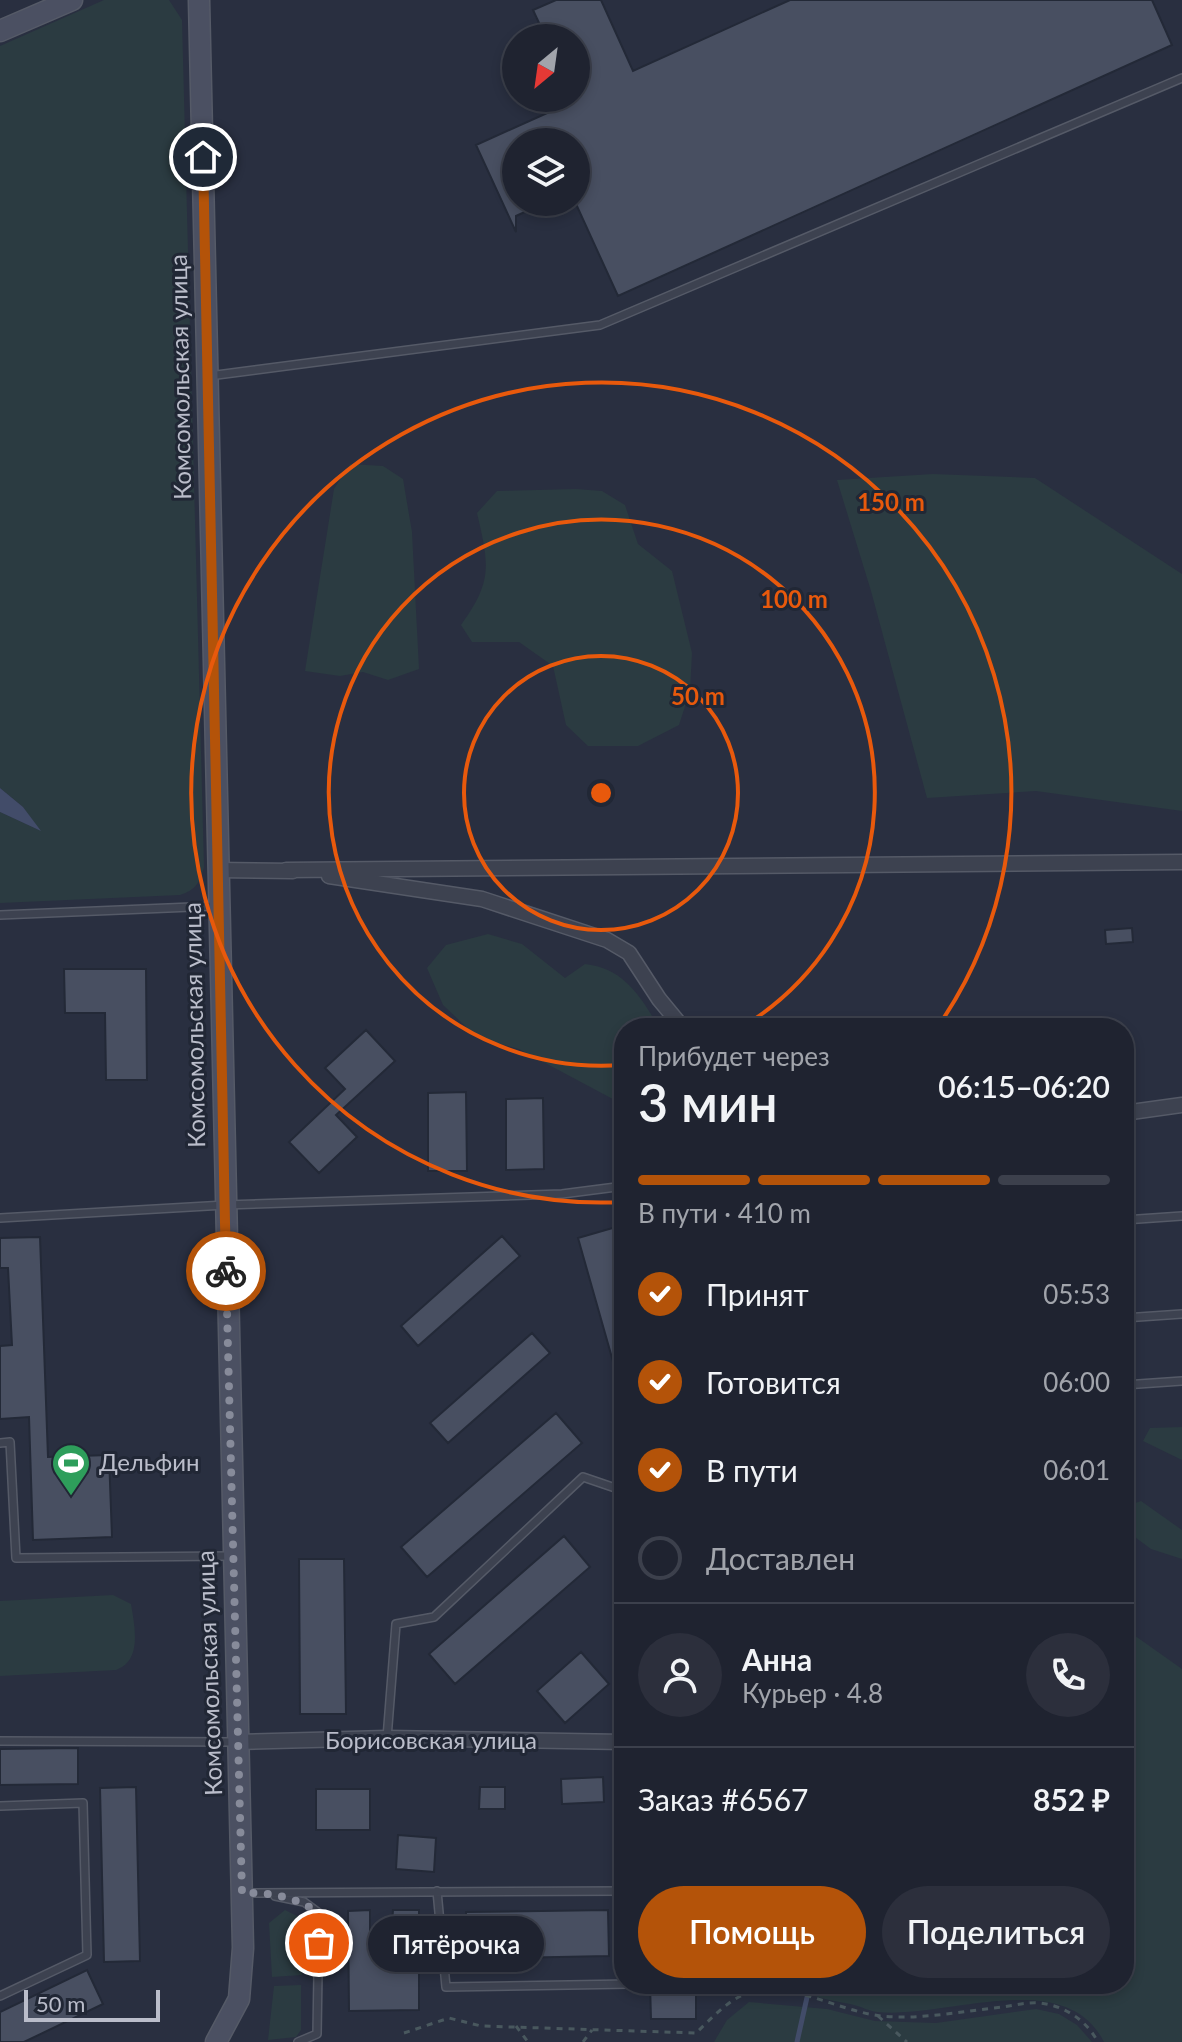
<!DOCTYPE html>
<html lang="ru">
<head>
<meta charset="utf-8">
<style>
  body { margin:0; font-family:Lato,sans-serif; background:#2c2f3c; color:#f1f3f6; height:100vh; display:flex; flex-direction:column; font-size:30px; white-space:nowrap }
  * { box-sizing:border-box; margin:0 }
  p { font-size:26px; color:#a1a4ab }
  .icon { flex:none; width:44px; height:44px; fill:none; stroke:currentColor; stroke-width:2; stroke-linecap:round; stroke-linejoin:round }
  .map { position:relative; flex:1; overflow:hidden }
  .details { position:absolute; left:614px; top:1018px; width:520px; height:976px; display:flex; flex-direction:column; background:#1f2330; border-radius:32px; box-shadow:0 4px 12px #0003,0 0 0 2px #3c404c }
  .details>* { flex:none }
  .needle { width:52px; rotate:209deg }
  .fabs { position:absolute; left:502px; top:24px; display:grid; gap:16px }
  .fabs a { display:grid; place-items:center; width:88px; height:88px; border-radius:50%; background:#1f2330; box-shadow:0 4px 12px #0003,0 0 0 2px #3c404c; font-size:40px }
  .scale { position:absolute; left:24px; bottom:20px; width:136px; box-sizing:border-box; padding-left:8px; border:4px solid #babdca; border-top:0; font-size:22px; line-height:28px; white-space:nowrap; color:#babdca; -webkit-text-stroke:6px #212735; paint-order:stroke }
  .pin { position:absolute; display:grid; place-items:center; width:68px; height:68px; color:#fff; margin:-34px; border:4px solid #fff; border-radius:50%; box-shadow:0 2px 8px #0007 }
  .courier { position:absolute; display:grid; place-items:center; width:80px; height:80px; margin:-40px; border:6px solid #b45309; border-radius:50%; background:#fff; color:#222; box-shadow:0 2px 10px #0007 }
  .bubble { position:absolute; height:56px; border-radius:28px; background:#1f2330; box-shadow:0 4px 12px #0003,0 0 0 2px #3c404c; font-size:26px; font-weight:600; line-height:56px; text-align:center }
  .headline em { font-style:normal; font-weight:600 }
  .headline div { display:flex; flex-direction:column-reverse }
  .headline { display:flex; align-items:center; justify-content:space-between; height:136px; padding:0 24px }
  h1 { font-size:52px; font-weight:600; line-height:60px }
  .bar { display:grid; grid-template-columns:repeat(4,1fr); gap:12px 8px; align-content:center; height:96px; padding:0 24px }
  .bar i { height:10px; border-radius:6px; background:#3c404c }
  .bar .current { background:#b45309 }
  .bar p { grid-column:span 4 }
  .line { display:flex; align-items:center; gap:20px; padding:0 24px; border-top:2px solid #3c404c }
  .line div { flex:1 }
  .round { display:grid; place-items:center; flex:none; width:84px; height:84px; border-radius:42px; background:#2c2f3c }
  ol { padding:0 24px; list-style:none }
  li { display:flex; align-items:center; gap:24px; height:88px }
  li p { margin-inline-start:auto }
  li .icon { padding:8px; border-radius:50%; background:#b45309; color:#fff; stroke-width:4 }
  li:last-child { color:#a1a4ab }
  li i { width:44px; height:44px; border:4px solid #3c404c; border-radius:50% }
  .button { display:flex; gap:16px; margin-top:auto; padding:16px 24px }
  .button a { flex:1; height:92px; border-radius:48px; background:#b45309; color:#fff; font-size:32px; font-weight:600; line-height:92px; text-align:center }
  .button a+a { background:#2c2f3c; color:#f1f3f6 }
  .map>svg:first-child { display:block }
</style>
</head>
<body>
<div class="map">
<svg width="1182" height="2042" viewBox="0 0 1182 2042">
  <rect width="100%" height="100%" fill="#292f40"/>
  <!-- green -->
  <path fill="#2b3b41" d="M104,0H169L182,20L204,867C200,882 196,890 180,895L0,903V812L39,830L23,807L0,788V46Z
    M350,464L383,466L403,479L412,532L419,669L388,680L363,672L340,676L305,671L334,489Z
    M933,474L1035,478L1182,574V811L1036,791L927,798L871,591L837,480Z
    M576,489L602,491L625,505L638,544L672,571L692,653L690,691L679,725L638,746H588L566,725L553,666L519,642H472L461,625C493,581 489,565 477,513L497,491Z
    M488,934L522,944L565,978L585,964C623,968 641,996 659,1028H624V1105L519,1049L478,1038L443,1005L427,968L446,945Z
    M1182,1427V1460L1143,1441L1150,1428Z
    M1141,1501L1182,1530V1559L1151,1549L1124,1529V1507Z
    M113,1595L131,1604C135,1628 142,1661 116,1670L0,1676V1601Z
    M1124,1628L1182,1669V2042H1104C1065,1965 947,2019 877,2012C869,2011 862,2007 854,2005C837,2001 823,2000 807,1993L806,1984H1124Z
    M285,1910L299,1917L302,1975L272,1977L269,1923Z
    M301,1985V2030L296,2037L268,2040L274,1986Z
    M749,2002L827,2009L875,2021L936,2023L1036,2009L1059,2014L1077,2025L1092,2042H714L727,2020Z"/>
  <!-- water -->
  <path fill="#424c69" d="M0,788L23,807L41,831L0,812Z"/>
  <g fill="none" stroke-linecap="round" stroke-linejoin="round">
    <!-- stream -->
    <path stroke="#424c69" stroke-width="5" d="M797,2042L810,1984"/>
  </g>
  <!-- building -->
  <path fill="#484f61" stroke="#232937" stroke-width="2" d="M556,0H601L633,71L790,0H1152L1172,45L618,296L576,204V142H516V202H547L516,216V232L476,145L576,100V38H546L533,10Z
    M1132,928L1133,942L1106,944L1105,930Z
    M64,969H146L147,1080H106L105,1013H65Z
    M366,1030L395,1061L336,1115L357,1137L319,1173L289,1142L345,1089L325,1068Z
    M466,1092L467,1171H428V1093Z
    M543,1098L544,1169L506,1170V1099Z
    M616,1227L624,1255V1385L620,1386L578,1238Z
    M502,1236L520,1256L418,1346L401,1326Z
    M40,1237L48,1457L109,1455L112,1537L33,1540L29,1417L0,1419V1346L12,1345L8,1268H0V1238Z
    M532,1333L550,1353L448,1443L430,1423Z
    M556,1413L582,1443L427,1577L401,1547Z
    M564,1536L590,1567L455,1684L429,1654Z
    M299,1559H344L346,1714H300Z
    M581,1652L609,1684L565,1723L537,1691Z
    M78,1748V1784L0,1785V1749Z
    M603,1777L604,1802L562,1804L561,1779Z
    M136,1787L140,1961L104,1962L100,1788Z
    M480,1787H505V1809H479Z
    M316,1789H370V1830H316Z
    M398,1835L436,1838L434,1872L396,1869Z
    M370,1910V1936L391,1937L393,1910H419V2010L349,2011L348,1911Z
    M608,1910L609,1956L466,1959V1912Z
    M87,1970L103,2004L24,2042H0V2012Z
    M650,1984H696V2019H651Z"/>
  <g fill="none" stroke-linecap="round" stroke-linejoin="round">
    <!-- lane casing -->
    <g stroke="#555a67" stroke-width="10">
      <path id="lane" d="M209,376L600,325L1182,78
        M0,915L216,906
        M0,1218L225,1205L562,1194L624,1186
        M1124,1220L1182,1216
        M1124,1318L1182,1314
        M1124,1385L1182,1381
        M0,1443L10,1442L16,1558L230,1556
        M387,1738L396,1624L434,1617L583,1477L624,1491
        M0,1741L237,1742
        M0,1806L83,1803L87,1955L0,1996
        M437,1891L446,1987L630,1984
        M242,1893L624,1891
        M275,1896L304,1902L319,1913L317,2034L298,2042"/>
    </g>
    <!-- street casing -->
    <g stroke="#555a67" stroke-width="17">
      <path id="street" d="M217,870L293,871
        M286,870L1182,862
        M329,876L482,899L607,940L629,953L659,999L683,1028
        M1124,1113L1182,1105
        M237,1742L387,1738L624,1742"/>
    </g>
    <!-- secondary casing -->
    <g stroke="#555a67" stroke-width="23">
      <path id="secondary" d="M199,0L243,1948L239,1999L216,2042
        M0,31L72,0"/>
    </g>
    <!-- path -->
    <path stroke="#49585e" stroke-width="3" stroke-dasharray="6 6" stroke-linecap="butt" d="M789,1992L790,1984
      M878,2016L907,2042
      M516,2026L528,2042
      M404,2033L449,2018L481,2026L696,2033C712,2018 732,1995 755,1991C798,1984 839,2011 881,2016C922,2020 962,2011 1003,2007C1015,2005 1028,2002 1040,2003C1065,2006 1086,2020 1098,2042
      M583,2042L592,2030"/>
    <!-- lane -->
    <use href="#lane" stroke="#3d4250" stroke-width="7"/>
    <!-- street -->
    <use href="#street" stroke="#3d4250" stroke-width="14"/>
    <!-- secondary -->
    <use href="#secondary" stroke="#4b5062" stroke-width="20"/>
  </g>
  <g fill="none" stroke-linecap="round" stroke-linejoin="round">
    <!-- done -->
    <path stroke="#878b9a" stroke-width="8" stroke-dasharray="0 14.4" d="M226,1271L242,1893C269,1892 296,1897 319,1913V1943"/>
    <!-- route -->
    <path stroke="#b45309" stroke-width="10" d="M203,157L226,1271"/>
  </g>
  <!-- distance rings -->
  <g fill="none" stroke="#e8590c" stroke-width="4">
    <circle cx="601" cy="793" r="137"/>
    <path d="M622 1065A273 273 0 1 1 742 1027"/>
    <path d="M622 1202A410 410 0 1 1 939 1025"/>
  </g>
  <!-- icons -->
  <defs>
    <g id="stadium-pin" transform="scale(2)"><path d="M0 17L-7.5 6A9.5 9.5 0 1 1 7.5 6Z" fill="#2e9e5b" stroke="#212735"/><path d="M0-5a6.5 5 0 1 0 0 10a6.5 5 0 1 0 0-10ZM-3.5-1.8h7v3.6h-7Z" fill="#fff"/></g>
  </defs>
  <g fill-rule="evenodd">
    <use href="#stadium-pin" x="71" y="1463"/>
  </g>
  <g text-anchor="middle" stroke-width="6" stroke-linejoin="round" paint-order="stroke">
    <!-- street labels -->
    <g font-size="24" fill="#babdca" stroke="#212735">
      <text transform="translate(181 377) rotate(-91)" y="8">Комсомольская улица</text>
      <text transform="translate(195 1025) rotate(-91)" y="8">Комсомольская улица</text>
      <text transform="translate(210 1673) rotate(-92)" y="8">Комсомольская улица</text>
      <text x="431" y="1749">Борисовская улица</text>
    </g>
    <!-- poi labels -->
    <g font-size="24" fill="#babdca" stroke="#212735" text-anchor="start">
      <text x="99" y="1471">Дельфин</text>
    </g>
  </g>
  <circle cx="601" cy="793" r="12" fill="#e8590c" stroke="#212735" stroke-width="4"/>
  <g font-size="24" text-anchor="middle" font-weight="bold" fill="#e8590c" stroke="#212735" stroke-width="6" stroke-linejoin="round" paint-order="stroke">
    <text x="891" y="511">150 m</text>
    <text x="794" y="608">100 m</text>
    <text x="698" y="705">50 m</text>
  </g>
</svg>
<div class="fabs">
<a><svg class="needle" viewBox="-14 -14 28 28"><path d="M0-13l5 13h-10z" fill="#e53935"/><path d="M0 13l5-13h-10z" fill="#a1a4ab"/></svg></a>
<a><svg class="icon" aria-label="layers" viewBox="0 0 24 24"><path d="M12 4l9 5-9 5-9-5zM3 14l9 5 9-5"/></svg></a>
</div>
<div class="scale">50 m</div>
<div class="pin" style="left:319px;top:1943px;background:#ea580c"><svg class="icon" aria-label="bag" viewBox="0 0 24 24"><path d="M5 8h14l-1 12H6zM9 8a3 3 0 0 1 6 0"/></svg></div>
<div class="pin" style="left:203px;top:157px;background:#1f2937"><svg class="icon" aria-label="home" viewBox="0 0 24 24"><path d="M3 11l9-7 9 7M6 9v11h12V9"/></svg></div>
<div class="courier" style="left:226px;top:1271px"><svg class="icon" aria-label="bike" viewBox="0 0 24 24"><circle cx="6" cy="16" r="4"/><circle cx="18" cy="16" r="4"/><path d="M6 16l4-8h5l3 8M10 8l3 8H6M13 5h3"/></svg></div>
<div class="bubble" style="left:368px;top:1916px;width:176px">Пятёрочка</div>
<section class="details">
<div class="headline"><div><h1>3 мин</h1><p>Прибудет через</p></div><em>06:15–06:20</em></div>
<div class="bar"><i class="current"></i><i class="current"></i><i class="current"></i><i></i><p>В пути · 410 m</p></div>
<ol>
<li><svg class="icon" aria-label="check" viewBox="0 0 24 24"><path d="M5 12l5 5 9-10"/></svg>Принят<p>05:53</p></li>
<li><svg class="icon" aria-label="check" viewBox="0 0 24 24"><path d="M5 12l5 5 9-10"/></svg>Готовится<p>06:00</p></li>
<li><svg class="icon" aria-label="check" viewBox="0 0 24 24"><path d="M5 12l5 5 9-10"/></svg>В пути<p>06:01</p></li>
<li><i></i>Доставлен</li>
</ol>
<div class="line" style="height:144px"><a class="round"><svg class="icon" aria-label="person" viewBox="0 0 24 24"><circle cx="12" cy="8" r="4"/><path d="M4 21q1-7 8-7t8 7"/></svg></a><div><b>Анна</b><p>Курьер · 4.8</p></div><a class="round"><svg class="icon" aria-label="phone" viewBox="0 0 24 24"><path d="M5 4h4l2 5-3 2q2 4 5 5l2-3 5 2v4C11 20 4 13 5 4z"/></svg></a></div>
<div class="line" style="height:104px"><div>Заказ #6567</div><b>852 ₽</b></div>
<div class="button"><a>Помощь</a><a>Поделиться</a></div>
</section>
</div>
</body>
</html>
